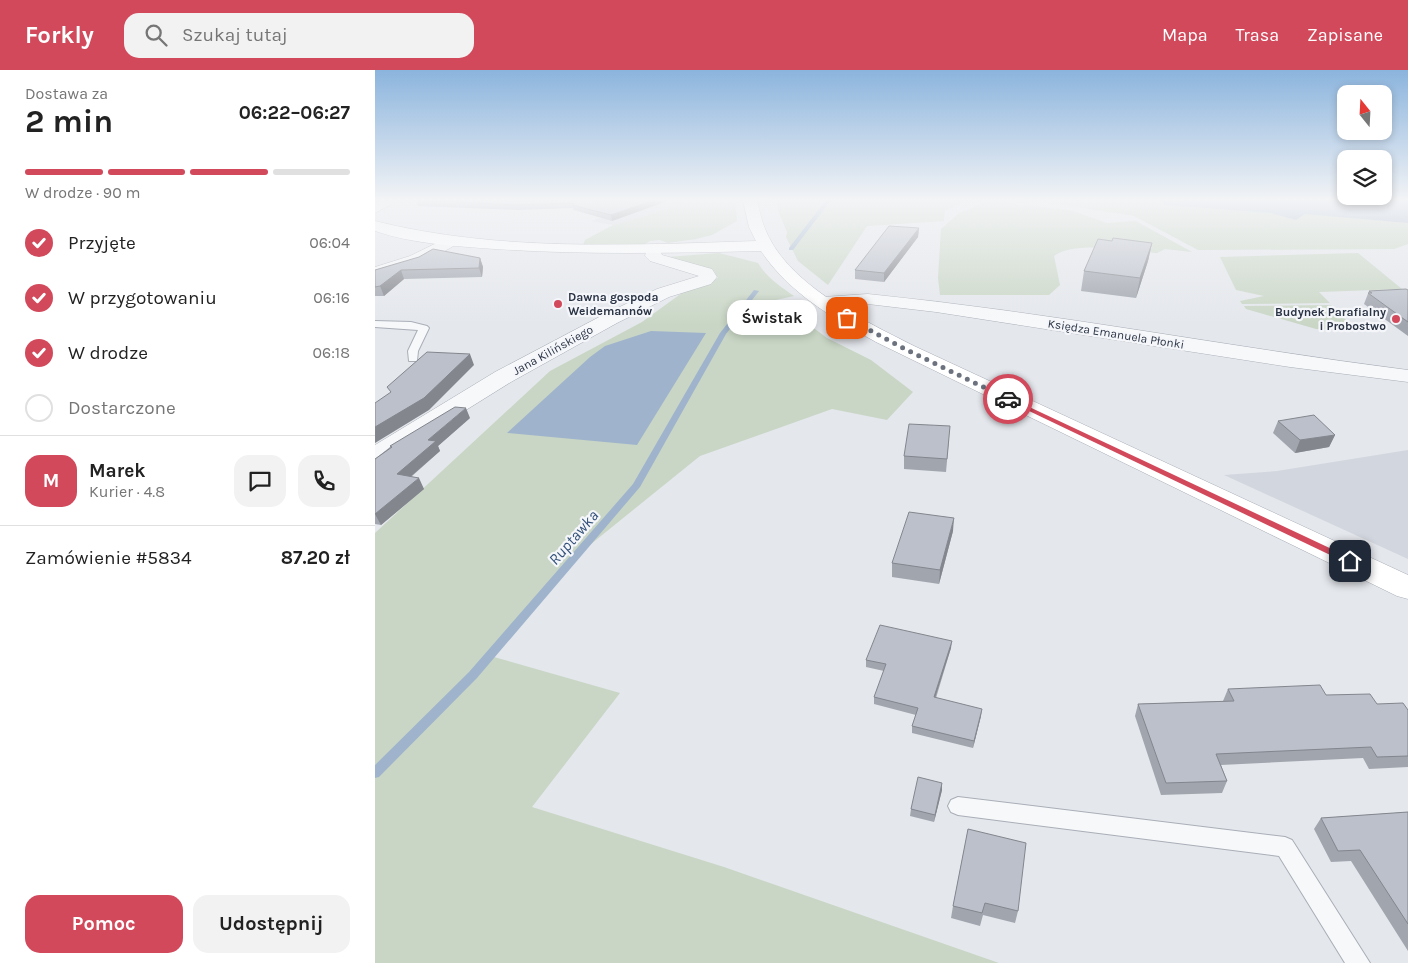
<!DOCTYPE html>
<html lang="pl">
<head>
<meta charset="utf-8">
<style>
  body { margin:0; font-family:Karla,sans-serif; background:#f2f2f2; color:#222; height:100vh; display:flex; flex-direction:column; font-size:19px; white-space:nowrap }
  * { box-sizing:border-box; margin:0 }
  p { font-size:16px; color:#767676 }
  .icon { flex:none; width:28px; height:28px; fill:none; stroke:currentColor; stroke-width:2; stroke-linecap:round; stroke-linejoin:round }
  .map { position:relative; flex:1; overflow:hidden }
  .sheet { display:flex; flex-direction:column; background:#fff; width:375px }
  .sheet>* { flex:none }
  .needle { width:32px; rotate:342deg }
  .buttons { position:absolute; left:962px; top:15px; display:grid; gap:10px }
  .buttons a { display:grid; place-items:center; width:55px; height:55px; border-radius:10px; background:#fff; box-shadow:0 2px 8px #0003; font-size:25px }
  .pin { position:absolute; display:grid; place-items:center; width:42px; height:42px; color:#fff; margin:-21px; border-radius:10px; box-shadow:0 2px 8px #0006 }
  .courier { position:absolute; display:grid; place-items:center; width:50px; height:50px; margin:-25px; border:4px solid #d1495b; border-radius:50%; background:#fff; color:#222; box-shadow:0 1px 6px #0007 }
  .bubble { position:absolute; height:35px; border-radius:15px; background:#fff; box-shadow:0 2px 8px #0003; font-size:16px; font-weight:700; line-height:35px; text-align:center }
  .headline em { font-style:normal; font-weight:700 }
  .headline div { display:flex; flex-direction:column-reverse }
  .headline { display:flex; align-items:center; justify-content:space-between; height:85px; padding:0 25px }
  h1 { font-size:32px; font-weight:700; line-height:38px }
  .bar { display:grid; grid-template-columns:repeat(4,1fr); gap:8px 5px; align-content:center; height:60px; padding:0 25px }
  .bar i { height:6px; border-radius:4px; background:#e0e0e0 }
  .bar .on { background:#d1495b }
  .bar p { grid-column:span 4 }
  .line { display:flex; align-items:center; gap:12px; padding:0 25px; border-top:1px solid #e0e0e0 }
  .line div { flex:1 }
  .round { display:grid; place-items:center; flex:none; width:52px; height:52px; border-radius:15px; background:#f2f2f2 }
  ol { padding:0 25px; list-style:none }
  li { display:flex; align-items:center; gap:15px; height:55px }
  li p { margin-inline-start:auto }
  li .icon { padding:5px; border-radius:50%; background:#d1495b; color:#fff; stroke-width:4 }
  li:last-child { color:#767676 }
  li i { width:28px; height:28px; border:2px solid #e0e0e0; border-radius:50% }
  .cta { display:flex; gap:10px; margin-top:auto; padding:10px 25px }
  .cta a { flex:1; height:58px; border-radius:15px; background:#d1495b; color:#fff; font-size:20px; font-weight:700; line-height:58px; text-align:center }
  .cta a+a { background:#f2f2f2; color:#222 }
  header { display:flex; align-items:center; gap:30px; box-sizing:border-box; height:70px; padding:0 25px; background:#d1495b; color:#fff }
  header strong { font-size:24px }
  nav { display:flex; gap:28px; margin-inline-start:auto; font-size:18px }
  .search { width:350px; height:45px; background:#f2f2f2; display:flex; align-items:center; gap:12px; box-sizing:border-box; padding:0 18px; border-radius:15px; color:#767676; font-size:19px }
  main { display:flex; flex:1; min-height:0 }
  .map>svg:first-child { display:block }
</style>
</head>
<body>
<header>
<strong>Forkly</strong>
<div class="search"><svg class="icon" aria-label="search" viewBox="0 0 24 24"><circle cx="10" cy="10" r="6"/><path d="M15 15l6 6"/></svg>Szukaj tutaj</div>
<nav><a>Mapa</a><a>Trasa</a><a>Zapisane</a></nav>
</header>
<main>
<section class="sheet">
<div class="headline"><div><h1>2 min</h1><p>Dostawa za</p></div><em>06:22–06:27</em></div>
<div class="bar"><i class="on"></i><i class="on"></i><i class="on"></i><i></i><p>W drodze · 90 m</p></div>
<ol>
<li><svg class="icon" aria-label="check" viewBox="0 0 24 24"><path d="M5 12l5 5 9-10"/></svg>Przyjęte<p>06:04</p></li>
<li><svg class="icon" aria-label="check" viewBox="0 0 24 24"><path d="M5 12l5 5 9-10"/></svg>W przygotowaniu<p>06:16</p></li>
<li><svg class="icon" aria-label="check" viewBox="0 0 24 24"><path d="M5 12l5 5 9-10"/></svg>W drodze<p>06:18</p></li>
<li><i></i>Dostarczone</li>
</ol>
<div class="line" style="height:90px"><b class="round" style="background:#d1495b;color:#fff">M</b><div><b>Marek</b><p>Kurier · 4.8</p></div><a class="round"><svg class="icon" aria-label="chat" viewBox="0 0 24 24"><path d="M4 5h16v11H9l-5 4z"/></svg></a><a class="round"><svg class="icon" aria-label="phone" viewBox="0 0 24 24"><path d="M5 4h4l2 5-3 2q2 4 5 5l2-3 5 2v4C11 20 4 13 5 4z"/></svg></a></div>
<div class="line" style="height:65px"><div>Zamówienie #5834</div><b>87.20 zł</b></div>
<div class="cta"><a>Pomoc</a><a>Udostępnij</a></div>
</section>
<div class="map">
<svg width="1033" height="893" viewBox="0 0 1033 893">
  <rect width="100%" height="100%" fill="#e4e7ec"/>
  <!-- built -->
  <path fill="#d2d6de" d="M272,130H312L274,145L238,155L216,151Z
    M1033,380V489L849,405L902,401Z"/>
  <!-- green -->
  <path fill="#c9d6c5" d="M312,130H360L362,151L337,165L321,169L293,173L285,170L275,171L266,176L208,175L210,170L238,155L274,145Z
    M402,130H593L570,141L569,151L492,156L453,215L423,191L411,167L412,162L403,141Z
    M653,130H1033V174L1019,179L823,180L759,146Z
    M613,131L695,140L732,153L761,151L817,182L790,179L782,183C757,181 699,170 679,186L685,215L674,225H565L563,208L566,159L584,143Z
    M344,183L383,193C392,208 405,216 419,226L401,230L452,268L496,290L538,322L512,350L457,339L325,386L190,495L112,585L245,623L157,737L349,797L624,893H0V463L175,301L267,252L311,220L343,208L339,201L333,198L292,187Z
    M983,183L1027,219L944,222L955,233L867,234L865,231L889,226L861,220L845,187Z
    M956,235L982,261L941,259L871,239L869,236Z"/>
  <!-- water -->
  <path fill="#9fb4cc" d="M786,130H1033V153L930,144L921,150L896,143L789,135Z
    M276,261L331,263L262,375L132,363L215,287L230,276Z"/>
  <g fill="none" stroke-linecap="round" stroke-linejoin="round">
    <!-- stream -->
    <path fill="#9fb4cc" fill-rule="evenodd" d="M451,130H456L418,180H414V178Z
      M379,220L384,221L351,264L265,417L102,608L4,707L0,708V695L94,602L258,414L345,263Z"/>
    <!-- lane casing -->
    <g stroke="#a9aeb7" stroke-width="2">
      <path id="lane" d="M0,251L36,252L52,256L54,258L43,281L42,291H34L33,281L43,260L0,257Z
        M583,727L910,767L917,770L995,893H970L904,786L583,745L576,742L573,736L576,730Z"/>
    </g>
    <!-- street casing -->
    <g stroke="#a9aeb7" stroke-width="1">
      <path id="street" d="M6,130H24L0,143V133Z
        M76,166L82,168L84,171L82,174L47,194L0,208V197L35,186Z
        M278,175L284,177L287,185L337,199L342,207L336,214L294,227L242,253L136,312L9,391L0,393V375L120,302L228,245L282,219L324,206L275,191L270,186L272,177Z
        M493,224C674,242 853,277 1033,300V312L915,297L561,242L493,234L449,239L443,237L440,233L443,229L449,227Z"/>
    </g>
    <!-- secondary casing -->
    <g stroke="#a9aeb7" stroke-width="1">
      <path id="secondary" d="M368,130H382C384,139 386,148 389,156C410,214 488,250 539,276L1033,505V529L1022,526L501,272C458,248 414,223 386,181C297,183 209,185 120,179C80,176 38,174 0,161V151C124,182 255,175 381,171L374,157Z"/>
    </g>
    <!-- lane -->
    <use href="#lane" fill="#f7f8fa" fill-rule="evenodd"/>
    <!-- street -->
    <use href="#street" fill="#f7f8fa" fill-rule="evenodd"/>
    <!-- secondary -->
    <use href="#secondary" fill="#fff" fill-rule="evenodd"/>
  </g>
  <!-- wall -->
  <path fill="#a1a5ae" d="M41,130H295L237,151L199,140L198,138L143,140L43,136Z
    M544,158L543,167L509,212L480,209V200Z
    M737,171L777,173L773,191L761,228L706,221L709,201Z
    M105,188L108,197L107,207L29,209L9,226H0V200Z
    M1033,220V266L989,234L994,221Z
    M95,348L63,376L65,381L36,407L49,419L6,455L0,454V389L15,377V376Z
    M903,351L960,365L954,377L920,383L898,363Z
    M574,369L571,402L529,399V386Z
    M578,461L564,514L517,507V493Z
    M576,578L561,628L606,646L598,678L537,663V656L541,645L499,634V627L509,601L491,597V590Z
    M853,619L951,625L1033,640V697L994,699L988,688L846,695L852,711L847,723L786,725L760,646L763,634L848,631Z
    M567,713V720L559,752L535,746L536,739Z
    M1033,742V881L976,791L956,792L939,759L946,748Z
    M593,759L643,841L640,853L608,845L605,856L576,848L578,836Z"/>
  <!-- shaded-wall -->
  <path fill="#83868d" d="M279,130H295L237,151L236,145Z
    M544,158L543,167L509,212V203Z
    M777,173L773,191L761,228L765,208Z
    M105,188L108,197L107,207L104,198Z
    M26,200L29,209L9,226L5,216Z
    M95,284L99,295L54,340L0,373V357Z
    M91,338L95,348L63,376L65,381L27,414L22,404L53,370Z
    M960,365L954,377L920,383L925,370Z
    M44,408L49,419L6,455L0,444Z
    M579,448L578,461L564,514L565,500Z
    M577,571L576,578L558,634L559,627Z
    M607,639L606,646L598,678L599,671Z
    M567,713V720L559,752L560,745Z"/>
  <!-- building -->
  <path fill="#bbc0ca" stroke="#83868d" d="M42,130H279L236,145L197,135L199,133L141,135Z
    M514,156L544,158L509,203L480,200Z
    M738,168L777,173L765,208L709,201L723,169L737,171Z
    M58,179L105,188L104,198L26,200L5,216L0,217V200L44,187Z
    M1031,219L1033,220V252L993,223H997L994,221Z
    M52,282L95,284L49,328L0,357V333L16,322L12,317Z
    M80,337L91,338L53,370L61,371L22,404L44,408L0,444V389L17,377L15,376Z
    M939,345L960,365L925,370L903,351Z
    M534,354L575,356L572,389L529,386Z
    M534,442L579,448L565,500L517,493Z
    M505,555L577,571L559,627L607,639L599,671L537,656L543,638L499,627L511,594L491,590Z
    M945,615L951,625L995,624L1002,634L1028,633L1033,640V686L1002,687L996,677L841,684L852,711L791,713L763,634L859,631L853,619Z
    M543,707L567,713L560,745L536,739Z
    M1033,742V854L985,780L963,781L946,748Z
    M593,759L651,773L643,841L610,833L607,843L578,836Z"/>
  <!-- sky -->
  <linearGradient id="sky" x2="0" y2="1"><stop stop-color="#8bb4dd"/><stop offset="0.51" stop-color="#f3f4f6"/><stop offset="1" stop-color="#f3f4f6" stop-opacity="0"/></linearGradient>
  <rect width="1033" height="255" fill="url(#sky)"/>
  <!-- route -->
  <path fill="#d1495b" d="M633,327L978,489L979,491L975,494L972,493L631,330L630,329Z"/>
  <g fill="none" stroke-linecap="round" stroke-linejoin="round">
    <!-- done -->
    <path stroke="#6c737f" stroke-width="5" stroke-dasharray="0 9" d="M472,248L532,280L633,329"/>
  </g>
  <!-- markers -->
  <g fill="#d1495b" stroke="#f4f6f9" stroke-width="2">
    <circle cx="183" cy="234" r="5"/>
    <circle cx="1021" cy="249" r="5"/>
  </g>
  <g text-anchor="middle" stroke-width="4.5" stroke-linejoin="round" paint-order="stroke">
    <!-- far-poi labels -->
    <g font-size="12" font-weight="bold" fill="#2b3445" stroke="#f4f6f9" text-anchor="start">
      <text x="193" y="231">Dawna gospoda<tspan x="193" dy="14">Weidemannów</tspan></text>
      <text x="1011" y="246" text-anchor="end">Budynek Parafialny<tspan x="1011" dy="14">i Probostwo</tspan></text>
    </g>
    <!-- far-street labels -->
    <g font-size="12" fill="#2b3445" stroke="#f4f6f9">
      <text transform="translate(741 264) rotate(9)" y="4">Księdza Emanuela Płonki</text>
      <text transform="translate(178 280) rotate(-29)" y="4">Jana Kilińskiego</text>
    </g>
    <!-- water labels -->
    <g font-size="16" font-style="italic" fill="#34527a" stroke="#f4f6f9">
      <text transform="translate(198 467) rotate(-49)" y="6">Ruptawka</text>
    </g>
  </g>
</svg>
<div class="buttons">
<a><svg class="needle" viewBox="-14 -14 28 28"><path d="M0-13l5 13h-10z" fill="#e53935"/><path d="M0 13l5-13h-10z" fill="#767676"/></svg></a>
<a><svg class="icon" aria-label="layers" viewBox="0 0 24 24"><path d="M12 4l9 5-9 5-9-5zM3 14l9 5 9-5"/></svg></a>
</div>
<div class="pin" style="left:472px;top:248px;background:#ea580c"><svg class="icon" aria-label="bag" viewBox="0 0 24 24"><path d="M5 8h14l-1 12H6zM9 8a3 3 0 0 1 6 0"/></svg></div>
<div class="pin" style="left:975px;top:491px;background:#1f2937"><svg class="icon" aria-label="home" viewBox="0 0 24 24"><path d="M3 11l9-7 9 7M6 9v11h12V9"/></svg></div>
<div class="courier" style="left:633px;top:329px"><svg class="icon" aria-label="car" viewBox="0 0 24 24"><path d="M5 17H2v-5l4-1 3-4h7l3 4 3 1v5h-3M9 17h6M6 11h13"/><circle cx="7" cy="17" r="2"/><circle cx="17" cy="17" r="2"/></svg></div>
<div class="bubble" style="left:352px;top:230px;width:90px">Świstak</div>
</div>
</main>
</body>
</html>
